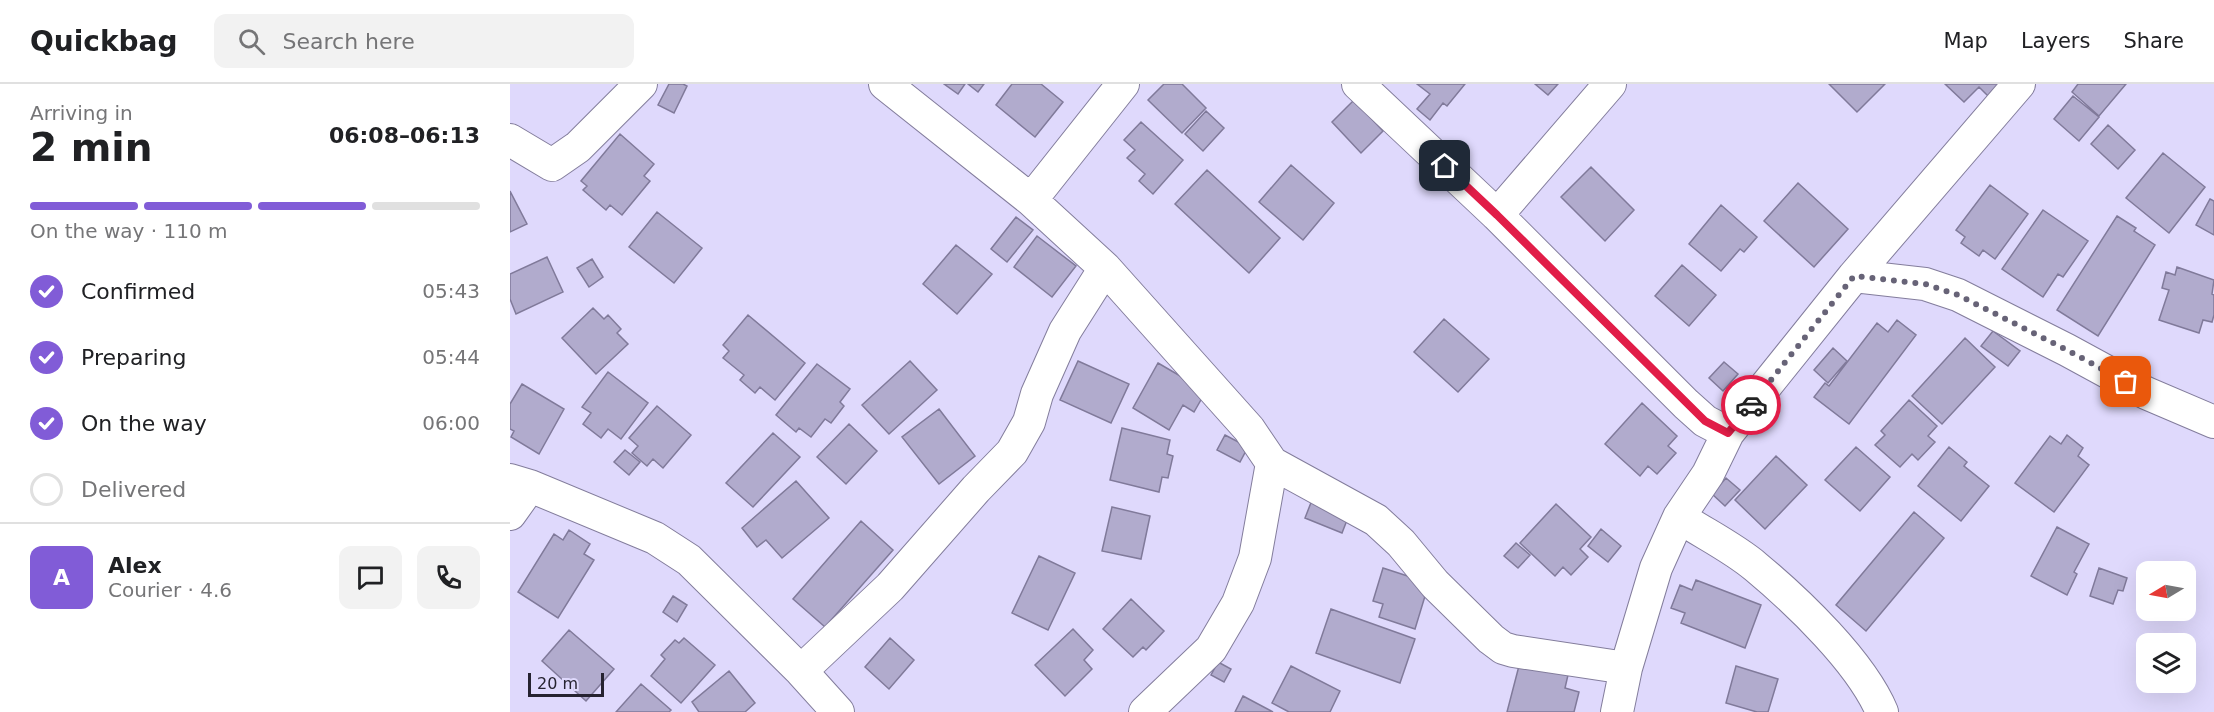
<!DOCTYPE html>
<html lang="en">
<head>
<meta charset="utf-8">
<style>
  body { margin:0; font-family:"DejaVu Sans",sans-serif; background:#f2f2f2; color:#202124; height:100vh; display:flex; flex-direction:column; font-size:22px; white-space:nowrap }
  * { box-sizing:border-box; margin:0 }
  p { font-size:20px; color:#757577 }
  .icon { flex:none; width:33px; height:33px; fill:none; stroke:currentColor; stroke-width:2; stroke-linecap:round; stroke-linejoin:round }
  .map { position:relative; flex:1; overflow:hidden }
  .drawer { display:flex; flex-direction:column; background:#fff; width:510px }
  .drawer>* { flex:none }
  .needle { width:39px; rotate:260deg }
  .buttons { position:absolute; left:1626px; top:477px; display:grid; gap:12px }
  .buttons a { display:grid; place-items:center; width:60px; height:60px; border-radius:12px; background:#fff; box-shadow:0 6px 24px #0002; font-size:30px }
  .scale { position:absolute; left:18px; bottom:15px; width:76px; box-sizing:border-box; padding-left:6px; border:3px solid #262330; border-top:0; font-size:16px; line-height:21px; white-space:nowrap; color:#262330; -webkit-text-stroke:4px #dfd9fc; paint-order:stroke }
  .pin { position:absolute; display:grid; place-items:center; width:51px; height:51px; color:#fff; margin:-26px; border-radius:12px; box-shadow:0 3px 9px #0006 }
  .courier { position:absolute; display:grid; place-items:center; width:60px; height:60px; margin:-30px; border:4px solid #e11d48; border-radius:50%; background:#fff; color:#222; box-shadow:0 2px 8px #0007 }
  .headline em { font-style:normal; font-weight:600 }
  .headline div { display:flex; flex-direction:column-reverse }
  .headline { display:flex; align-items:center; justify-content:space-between; height:102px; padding:0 30px }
  h1 { font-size:39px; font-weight:600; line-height:45px }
  .bar { display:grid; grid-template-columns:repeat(4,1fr); gap:9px 6px; align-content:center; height:72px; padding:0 30px }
  .bar i { height:8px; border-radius:4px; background:#e0e0e0 }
  .bar .selected { background:#815cd7 }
  .bar p { grid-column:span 4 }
  .line { display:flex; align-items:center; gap:15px; padding:0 30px; border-top:2px solid #e0e0e0 }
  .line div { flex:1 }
  .round { display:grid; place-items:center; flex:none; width:63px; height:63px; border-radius:12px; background:#f2f2f2 }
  ol { padding:0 30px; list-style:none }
  li { display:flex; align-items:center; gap:18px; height:66px }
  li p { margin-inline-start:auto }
  li .icon { padding:6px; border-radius:50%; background:#815cd7; color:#fff; stroke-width:4 }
  li:last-child { color:#757577 }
  li i { width:33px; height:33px; border:3px solid #e0e0e0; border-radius:50% }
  header { display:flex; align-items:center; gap:36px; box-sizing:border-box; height:84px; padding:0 30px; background:#fff; border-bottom:2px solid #e0e0e0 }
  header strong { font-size:28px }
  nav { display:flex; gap:33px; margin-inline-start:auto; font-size:21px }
  .search { width:420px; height:54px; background:#f2f2f2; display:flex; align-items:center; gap:15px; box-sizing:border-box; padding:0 21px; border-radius:12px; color:#757577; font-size:22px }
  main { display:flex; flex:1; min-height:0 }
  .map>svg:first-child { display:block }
</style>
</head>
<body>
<header>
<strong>Quickbag</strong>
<div class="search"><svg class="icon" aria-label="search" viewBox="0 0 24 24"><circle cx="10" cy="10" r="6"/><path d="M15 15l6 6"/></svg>Search here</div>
<nav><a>Map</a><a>Layers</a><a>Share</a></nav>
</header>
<main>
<section class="drawer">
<div class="headline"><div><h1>2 min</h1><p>Arriving in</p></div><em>06:08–06:13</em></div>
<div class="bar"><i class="selected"></i><i class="selected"></i><i class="selected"></i><i></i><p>On the way · 110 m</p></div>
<ol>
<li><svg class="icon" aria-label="check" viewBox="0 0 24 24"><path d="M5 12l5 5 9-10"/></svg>Confirmed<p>05:43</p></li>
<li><svg class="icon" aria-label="check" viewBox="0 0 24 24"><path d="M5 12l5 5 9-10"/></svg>Preparing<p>05:44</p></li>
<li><svg class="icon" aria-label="check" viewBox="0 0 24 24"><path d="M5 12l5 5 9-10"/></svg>On the way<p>06:00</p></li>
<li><i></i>Delivered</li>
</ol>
<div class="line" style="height:108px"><b class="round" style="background:#815cd7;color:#fff">A</b><div><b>Alex</b><p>Courier · 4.6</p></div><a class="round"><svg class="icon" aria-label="chat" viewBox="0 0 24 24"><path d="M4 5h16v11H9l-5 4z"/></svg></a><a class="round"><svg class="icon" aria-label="phone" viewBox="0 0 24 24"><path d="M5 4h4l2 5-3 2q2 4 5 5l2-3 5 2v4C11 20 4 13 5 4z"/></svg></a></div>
</section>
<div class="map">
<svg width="1704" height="628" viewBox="0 0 1704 628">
  <rect width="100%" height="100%" fill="#dfd9fc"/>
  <!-- building -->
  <path fill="#b1abcd" stroke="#807a9a" stroke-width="1.5" d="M159,0H173L177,2L164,29L148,21Z
    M434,0H455L448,10Z
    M458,0H474L468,8Z
    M502,0H531L553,18L525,53L486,21Z
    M654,0H672L696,24L672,49L638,16Z
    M907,0H955L937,22L933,19L920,36L907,25L920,10Z
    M1025,0H1048L1038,11Z
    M1319,0H1375L1347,28Z
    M1435,0H1491L1479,13L1469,3L1454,18Z
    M1568,0H1616L1589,32L1562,8Z
    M1563,12L1589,33L1569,57L1544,35Z
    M844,16L873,47L851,69L822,38Z
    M696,27L714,44L693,67L675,50Z
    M631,38L673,76L643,110L629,97L635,90L617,74L625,66L614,56Z
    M1598,41L1625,66L1608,85L1581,60Z
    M110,50L144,80L134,92L140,97L112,131L100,121L96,126L73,106L77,102L71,97Z
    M1653,69L1695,103L1659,149L1616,114Z
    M781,81L824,119L793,156L749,118Z
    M1081,83L1124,126L1095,157L1051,113Z
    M697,86L770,154L739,189L665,120Z
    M1288,99L1338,145L1304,183L1254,137Z
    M1480,101L1518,130L1485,175L1473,166L1469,172L1451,159L1455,153L1446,146Z
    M0,107L17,140L0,148Z
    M1700,115L1704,117V151L1686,141Z
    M1211,121L1247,153L1234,168L1230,165L1211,187L1179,160Z
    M1533,126L1578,157L1553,193L1548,190L1533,213L1492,185Z
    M147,128L192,164L164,199L119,163Z
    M1607,132L1626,144L1624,147L1645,161L1588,252L1547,226Z
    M506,133L523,146L497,178L481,165Z
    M527,152L566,182L542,213L504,183Z
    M446,161L482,190L447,230L413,200Z
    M37,173L53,208L6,230L0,215V190Z
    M82,175L93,193L79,203L67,184Z
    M1172,181L1206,211L1179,242L1145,212Z
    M1667,183L1704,196L1702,210L1704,211V231L1702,238L1693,236L1689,249L1649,236L1659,206L1652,204L1656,188L1665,191Z
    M83,224L94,235L98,231L111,245L107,249L118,260L86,290L52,254Z
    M238,231L295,279L265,316L250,303L245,309L230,296L234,291L213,274L219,267L213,261Z
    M934,235L979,275L948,308L904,268Z
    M1387,236L1406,251L1339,340L1304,313L1315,299L1319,302L1367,239L1378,248Z
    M1483,247L1510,267L1498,282L1471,262Z
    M1455,254L1485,283L1432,340L1402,312Z
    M1323,264L1337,277L1318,299L1304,286Z
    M400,277L427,306L379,350L352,321Z
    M568,277L619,300L601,339L550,316Z
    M1214,278L1228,290L1213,307L1199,294Z
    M648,279L696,307L684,328L673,321L659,346L623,324Z
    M307,280L340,305L330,318L334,322L321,339L315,335L301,353L289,344L286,348L266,331Z
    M98,288L138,319L111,355L98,345L91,354L73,340L81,329L72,323Z
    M12,300L54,325L29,370L1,353L4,347L0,345V320Z
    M1399,316L1427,342L1418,352L1425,358L1408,376L1402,370L1390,383L1365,361L1375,351L1371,347Z
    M1132,319L1167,352L1158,362L1166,369L1147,390L1138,382L1130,392L1095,360Z
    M147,322L181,351L153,384L143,375L137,382L122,369L128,362L119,354Z
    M429,325L465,372L429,400L392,353Z
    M339,340L367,367L336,400L307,373Z
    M612,344L660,356L657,370L663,372L658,394L652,393L649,408L600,396Z
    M263,349L290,373L243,423L216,399Z
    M715,351L738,363L730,378L707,366Z
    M1557,351L1573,364L1568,372L1579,381L1544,428L1505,399L1540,352L1551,360Z
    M1346,363L1380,393L1350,427L1315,396Z
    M1439,363L1457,378L1454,382L1479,402L1451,437L1408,402Z
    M115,366L130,378L119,391L104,378Z
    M1266,372L1297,401L1255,445L1225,416Z
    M1216,394L1230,406L1215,422L1202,410Z
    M286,397L319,434L272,474L256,456L247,463L232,444Z
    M802,416L839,431L832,449L795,434Z
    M1046,420L1081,453L1070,465L1078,473L1061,491L1053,483L1045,492L1010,459Z
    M602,423L640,432L631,475L592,467Z
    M1404,428L1434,454L1356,547L1326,521Z
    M351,437L383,466L315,543L283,515Z
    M1547,443L1579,460L1564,488L1567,490L1557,511L1521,492Z
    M1091,445L1111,462L1098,478L1078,462Z
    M59,446L80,460L74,470L84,476L48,534L8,508L44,450L53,456Z
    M1006,459L1020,471L1008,484L994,472Z
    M529,472L565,489L538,546L502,529Z
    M873,484L919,499L905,545L869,533L873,520L863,517Z
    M1589,484L1617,494L1613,507L1608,506L1603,520L1580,512Z
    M1186,496L1251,521L1235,564L1171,539L1175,529L1161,524L1170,501L1182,506Z
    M163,512L177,521L167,538L153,528Z
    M621,515L654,547L636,566L633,563L623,573L593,545Z
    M821,525L905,555L890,599L806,569Z
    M563,545L583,566L574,576L582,585L555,612L525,581Z
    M59,546L104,585L76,617L32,577Z
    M174,554L205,581L171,619L141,592L155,575L151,571L165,556L169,559Z
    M380,554L404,576L379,605L355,583Z
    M708,578L721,585L714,598L701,591Z
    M1010,578L1058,591L1055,604L1069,608L1064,628H997Z
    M781,582L830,607L820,628H779L762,619Z
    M1226,582L1268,595L1258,628H1247L1216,619Z
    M219,587L245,619L235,628H189L182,618Z
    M131,600L161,626L159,628H106Z
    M733,612L763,628H725Z"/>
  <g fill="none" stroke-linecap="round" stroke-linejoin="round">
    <!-- street casing -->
    <g stroke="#837d9c" stroke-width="34">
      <path id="street" d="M375,0L521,116L595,184L739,345L762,379L866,436L891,459L925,500L981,555L993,564L1003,567L1116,584
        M848,0L987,131L1176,320L1195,337L1218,349
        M0,56L42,81L68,63L131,0
        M521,116L613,0
        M987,131L1100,0
        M1344,192L1415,200L1448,211L1557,266L1636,309L1704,338
        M0,396L20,402L145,454L179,476L291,587L328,628
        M0,430L20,402
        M1169,433C1193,449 1224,464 1246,483C1288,518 1351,578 1372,628
        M291,587L380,503L466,405L502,368L519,338L527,310L555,247L595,184
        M635,628L701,565L728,519L745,474L762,379
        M1107,628L1116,584L1146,484L1169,433L1198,390L1218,349L1344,192L1509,0"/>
    </g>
    <!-- street -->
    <use href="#street" stroke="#fff" stroke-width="32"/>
  </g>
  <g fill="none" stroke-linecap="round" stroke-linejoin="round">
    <!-- done -->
    <path stroke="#676377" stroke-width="6" stroke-dasharray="0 10.8" d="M1241,321L1344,192L1415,200L1448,211L1557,266L1616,298"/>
    <!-- route -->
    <path stroke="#e11d48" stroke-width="8" d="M935,82L987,131L1195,337L1218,349L1241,321"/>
  </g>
</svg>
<div class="buttons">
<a><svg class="needle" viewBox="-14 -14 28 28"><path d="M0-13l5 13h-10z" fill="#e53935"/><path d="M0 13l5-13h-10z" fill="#757577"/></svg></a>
<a><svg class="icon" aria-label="layers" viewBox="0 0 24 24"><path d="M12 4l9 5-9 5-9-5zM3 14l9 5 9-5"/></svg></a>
</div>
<div class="scale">20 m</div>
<div class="pin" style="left:1616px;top:298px;background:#ea580c"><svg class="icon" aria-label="bag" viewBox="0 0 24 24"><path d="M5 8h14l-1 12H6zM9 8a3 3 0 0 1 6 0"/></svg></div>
<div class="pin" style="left:935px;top:82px;background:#1f2937"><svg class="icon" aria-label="home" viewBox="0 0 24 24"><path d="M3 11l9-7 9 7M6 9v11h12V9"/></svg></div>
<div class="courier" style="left:1241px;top:321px"><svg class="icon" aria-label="car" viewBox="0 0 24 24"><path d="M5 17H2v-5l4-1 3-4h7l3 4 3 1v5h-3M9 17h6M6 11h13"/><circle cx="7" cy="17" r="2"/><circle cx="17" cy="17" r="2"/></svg></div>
</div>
</main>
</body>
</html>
